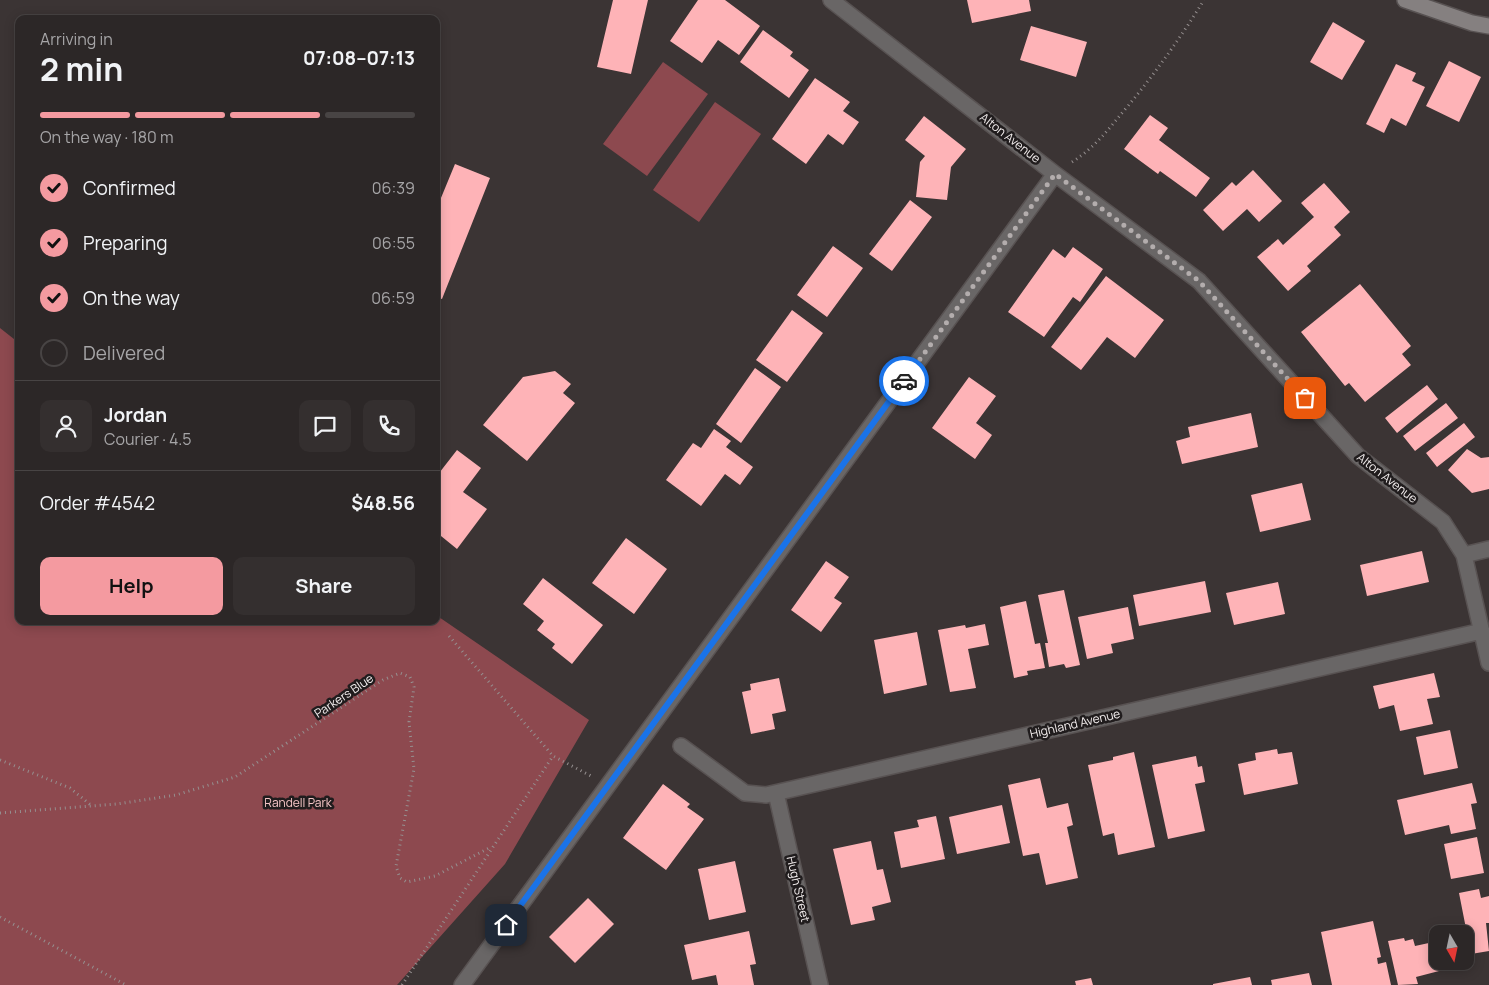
<!DOCTYPE html>
<html lang="en">
<head>
<meta charset="utf-8">
<style>
  body { margin:0; font-family:Manrope,sans-serif; background:#342f2f; color:#f1f3f6; height:100vh; display:flex; flex-direction:column; font-size:19px; white-space:nowrap }
  * { box-sizing:border-box; margin:0 }
  p { font-size:16px; color:#a6a5a7 }
  .icon { flex:none; width:28px; height:28px; fill:none; stroke:currentColor; stroke-width:2; stroke-linecap:round; stroke-linejoin:round }
  .map { position:relative; flex:1; overflow:hidden }
  .panel { position:absolute; left:15px; top:15px; width:425px; height:610px; display:flex; flex-direction:column; background:#2c2727; border-radius:10px; box-shadow:0 2px 12px #0003,0 0 0 1px #484444 }
  .panel>* { flex:none }
  .needle { width:32px; rotate:171deg }
  .controls { position:absolute; left:1429px; top:925px; display:grid; gap:10px }
  .controls a { display:grid; place-items:center; width:45px; height:45px; border-radius:10px; background:#2c2727; box-shadow:0 2px 12px #0003,0 0 0 1px #484444; font-size:25px }
  .pin { position:absolute; display:grid; place-items:center; width:42px; height:42px; color:#fff; margin:-21px; border-radius:10px; box-shadow:0 2px 8px #0006 }
  .courier { position:absolute; display:grid; place-items:center; width:50px; height:50px; margin:-25px; border:4px solid #1a73e8; border-radius:50%; background:#fff; color:#222; box-shadow:0 1px 6px #0007 }
  .head em { font-style:normal; font-weight:700 }
  .head div { display:flex; flex-direction:column-reverse }
  .head { display:flex; align-items:center; justify-content:space-between; height:85px; padding:0 25px }
  h1 { font-size:32px; font-weight:700; line-height:38px }
  .bar { display:grid; grid-template-columns:repeat(4,1fr); gap:8px 5px; align-content:center; height:60px; padding:0 25px }
  .bar i { height:6px; border-radius:4px; background:#484444 }
  .bar .active { background:#f49aa0 }
  .bar p { grid-column:span 4 }
  .line { display:flex; align-items:center; gap:12px; padding:0 25px; border-top:1px solid #484444 }
  .line div { flex:1 }
  .round { display:grid; place-items:center; flex:none; width:52px; height:52px; border-radius:10px; background:#342f2f }
  ol { padding:0 25px; list-style:none }
  li { display:flex; align-items:center; gap:15px; height:55px }
  li p { margin-inline-start:auto }
  li .icon { padding:5px; border-radius:50%; background:#f49aa0; color:#111; stroke-width:4 }
  li:last-child { color:#a6a5a7 }
  li i { width:28px; height:28px; border:2px solid #484444; border-radius:50% }
  .action { display:flex; gap:10px; margin-top:auto; padding:10px 25px }
  .action a { flex:1; height:58px; border-radius:10px; background:#f49aa0; color:#111; font-size:20px; font-weight:700; line-height:58px; text-align:center }
  .action a+a { background:#342f2f; color:#f1f3f6 }
  .map>svg:first-child { display:block }
</style>
</head>
<body>
<div class="map">
<svg width="1489" height="985" viewBox="0 0 1489 985">
  <rect width="100%" height="100%" fill="#3b3434"/>
  <!-- green -->
  <path fill="#8d494f" d="M663,62L708,94L647,176L603,144Z
    M715,102L761,134L699,222L653,190Z
    M0,328L19,343V621H436V615L589,720L505,864L397,985H0Z"/>
  <!-- building -->
  <path fill="#feb3b7" d="M613,0H648L631,74L597,67Z
    M698,0H725L760,26L739,55L718,40L702,63L670,41Z
    M967,0H1029L1031,11L972,23Z
    M1333,22L1365,41L1342,80L1310,62Z
    M1031,26L1087,42L1076,77L1020,60Z
    M763,30L793,52L790,56L809,70L789,98L740,62Z
    M1449,61L1481,77L1459,122L1426,106Z
    M1396,64L1416,73L1412,81L1425,87L1406,126L1391,118L1384,133L1366,124Z
    M815,78L850,102L843,111L859,122L843,145L828,134L806,164L772,139Z
    M1150,115L1168,128L1159,140L1210,178L1196,197L1160,171L1158,174L1124,149Z
    M924,116L966,149L951,167L947,200L916,197L920,162L925,156L905,140Z
    M455,164L490,178L442,299L436,297V210Z
    M1253,170L1282,201L1259,222L1247,209L1223,231L1203,210L1232,182L1236,186Z
    M1324,183L1350,212L1334,227L1341,235L1307,266L1311,271L1288,291L1257,257L1278,239L1283,245L1314,217L1301,203Z
    M910,200L932,217L892,271L869,254Z
    M833,246L863,268L827,317L797,295Z
    M1073,247L1103,269L1080,302L1073,297L1044,337L1008,312L1053,249L1065,258Z
    M1106,276L1164,320L1135,358L1107,337L1081,370L1051,347Z
    M1360,284L1411,346L1402,354L1411,365L1365,402L1349,383L1345,386L1301,332Z
    M792,310L823,333L787,382L756,360Z
    M755,368L781,387L741,443L716,424Z
    M555,371L571,384L563,393L575,403L527,461L483,425L523,377Z
    M969,377L996,396L976,423L992,435L975,459L932,428Z
    M1427,385L1438,399L1397,433L1385,418Z
    M1446,403L1458,418L1415,451L1403,436Z
    M1251,413L1258,447L1182,464L1176,441L1190,437L1188,427Z
    M1464,423L1475,437L1437,467L1426,453Z
    M714,429L731,441L726,447L753,467L740,485L725,474L701,506L666,480L693,443L701,448Z
    M1467,449L1481,458L1489,457V489L1472,493L1448,470Z
    M457,450L481,468L463,492L487,509L457,549L441,536L436,543V477Z
    M1302,483L1311,520L1260,532L1251,495Z
    M626,538L667,569L634,614L592,583Z
    M1422,551L1429,582L1367,596L1360,565Z
    M826,561L849,577L834,598L842,603L821,632L791,610Z
    M543,578L603,625L572,664L552,648L555,644L537,630L544,621L523,604Z
    M1205,581L1211,612L1139,626L1133,595Z
    M1278,582L1285,614L1234,625L1226,593Z
    M1064,590L1080,665L1066,668L1064,664L1049,667L1045,643H1048L1038,595Z
    M1026,601L1035,644L1040,643L1045,668L1027,671L1028,675L1014,678L1000,607Z
    M1128,607L1134,639L1111,644L1113,653L1087,659L1078,617Z
    M985,624L989,645L968,649L976,688L950,692L938,630L965,625L966,628Z
    M917,632L927,685L884,694L874,640Z
    M1434,673L1440,697L1427,699L1433,724L1400,731L1394,705L1379,709L1373,686Z
    M779,678L786,711L772,714L775,729L751,734L742,692L751,690L750,684Z
    M1450,730L1458,768L1424,775L1416,737Z
    M1277,749L1278,754L1292,752L1298,784L1244,795L1238,764L1256,760L1255,753Z
    M1134,752L1155,847L1118,855L1114,833L1103,836L1088,765L1113,760V757Z
    M1196,756L1198,767L1202,766L1205,782L1195,784L1205,831L1168,839L1152,765Z
    M1040,778L1047,808L1068,803L1073,825L1067,827L1078,878L1046,885L1039,853L1023,856L1008,785Z
    M1472,783L1477,803L1471,804L1476,829L1451,834L1449,825L1405,835L1397,800Z
    M663,784L690,804L687,807L704,819L666,870L623,838Z
    M1002,805L1010,843L957,854L949,817Z
    M936,816L945,859L901,868L894,832L919,827L917,820Z
    M1477,837L1484,873L1451,879L1444,844Z
    M871,841L877,870L883,869L891,902L872,907L875,920L851,925L833,849Z
    M735,861L746,912L709,920L698,869Z
    M1479,889L1481,898L1489,896V923H1486L1489,951L1471,954L1459,893Z
    M588,898L614,924L575,963L549,937Z
    M1373,921L1381,957L1377,958L1378,964L1386,962L1391,985H1332L1321,932Z
    M749,931L756,964L750,965L754,985H718L716,975L692,980L684,945Z
    M1404,938L1405,941L1413,939L1415,946L1438,941V957H1436L1439,971L1416,977L1418,984L1398,985L1388,941Z
    M1309,973L1312,985H1272L1271,980Z
    M1250,977L1252,985H1213V984Z
    M1091,978L1093,985H1076L1075,981Z"/>
  <g fill="none" stroke-linecap="round" stroke-linejoin="round">
    <!-- street casing -->
    <g stroke="#585252" stroke-width="18">
      <path id="street" d="M831,0L1055,174L1199,281L1358,456L1443,522L1464,555L1489,549
        M1464,555L1489,663
        M681,746L745,793L766,795L1482,631
        M776,793L820,985
        M462,985L1055,174"/>
    </g>
    <!-- secondary casing -->
    <g stroke="#585252" stroke-width="18">
      <path id="secondary" d="M1405,0L1472,23L1489,26"/>
    </g>
    <!-- path -->
    <path stroke="#969090" stroke-width="3" stroke-dasharray="1 4" stroke-linecap="butt" d="M1072,162C1097,146 1109,128 1128,106C1156,72 1181,37 1204,0
      M449,636L553,756L591,776
      M0,760L70,788L92,806
      M0,813L117,804L176,795L235,777L383,680L400,673L410,677L414,687L409,722L414,769L396,866L400,878L407,882L435,876L491,847
      M0,917L126,985
      M402,985L553,756"/>
    <!-- street -->
    <use href="#street" stroke="#696666" stroke-width="15"/>
    <!-- secondary -->
    <use href="#secondary" stroke="#858080" stroke-width="15"/>
  </g>
  <g fill="none" stroke-linecap="round" stroke-linejoin="round">
    <!-- done -->
    <path stroke="#b3adad" stroke-width="5" stroke-dasharray="0 9" d="M904,381L1055,174L1199,281L1305,398"/>
    <!-- route -->
    <path stroke="#1a73e8" stroke-width="6" d="M506,925L904,381"/>
  </g>
  <g text-anchor="middle" stroke-width="5" stroke-linejoin="round" paint-order="stroke">
    <!-- street labels -->
    <g font-size="12" fill="#f3eeee" stroke="#201c1d">
      <text transform="translate(1010 138) rotate(38)" y="4">Alton Avenue</text>
      <text transform="translate(1387 478) rotate(38)" y="4">Alton Avenue</text>
      <text transform="translate(344 696) rotate(-34)" y="4">Parkers Blue</text>
      <text transform="translate(1075 724) rotate(-13)" y="4">Highland Avenue</text>
      <text transform="translate(798 889) rotate(77)" y="4">Hugh Street</text>
    </g>
    <!-- park labels -->
    <g font-size="12" fill="#f5c5c6" stroke="#201c1d">
      <text x="298" y="807">Randell Park</text>
    </g>
  </g>
</svg>
<div class="controls">
<a><svg class="needle" viewBox="-14 -14 28 28"><path d="M0-13l5 13h-10z" fill="#e53935"/><path d="M0 13l5-13h-10z" fill="#a6a5a7"/></svg></a>
</div>
<div class="pin" style="left:1305px;top:398px;background:#ea580c"><svg class="icon" aria-label="bag" viewBox="0 0 24 24"><path d="M5 8h14l-1 12H6zM9 8a3 3 0 0 1 6 0"/></svg></div>
<div class="pin" style="left:506px;top:925px;background:#1f2937"><svg class="icon" aria-label="home" viewBox="0 0 24 24"><path d="M3 11l9-7 9 7M6 9v11h12V9"/></svg></div>
<div class="courier" style="left:904px;top:381px"><svg class="icon" aria-label="car" viewBox="0 0 24 24"><path d="M5 17H2v-5l4-1 3-4h7l3 4 3 1v5h-3M9 17h6M6 11h13"/><circle cx="7" cy="17" r="2"/><circle cx="17" cy="17" r="2"/></svg></div>
<section class="panel">
<div class="head"><div><h1>2 min</h1><p>Arriving in</p></div><em>07:08–07:13</em></div>
<div class="bar"><i class="active"></i><i class="active"></i><i class="active"></i><i></i><p>On the way · 180 m</p></div>
<ol>
<li><svg class="icon" aria-label="check" viewBox="0 0 24 24"><path d="M5 12l5 5 9-10"/></svg>Confirmed<p>06:39</p></li>
<li><svg class="icon" aria-label="check" viewBox="0 0 24 24"><path d="M5 12l5 5 9-10"/></svg>Preparing<p>06:55</p></li>
<li><svg class="icon" aria-label="check" viewBox="0 0 24 24"><path d="M5 12l5 5 9-10"/></svg>On the way<p>06:59</p></li>
<li><i></i>Delivered</li>
</ol>
<div class="line" style="height:90px"><a class="round"><svg class="icon" aria-label="person" viewBox="0 0 24 24"><circle cx="12" cy="8" r="4"/><path d="M4 21q1-7 8-7t8 7"/></svg></a><div><b>Jordan</b><p>Courier · 4.5</p></div><a class="round"><svg class="icon" aria-label="chat" viewBox="0 0 24 24"><path d="M4 5h16v11H9l-5 4z"/></svg></a><a class="round"><svg class="icon" aria-label="phone" viewBox="0 0 24 24"><path d="M5 4h4l2 5-3 2q2 4 5 5l2-3 5 2v4C11 20 4 13 5 4z"/></svg></a></div>
<div class="line" style="height:65px"><div>Order #4542</div><b>$48.56</b></div>
<div class="action"><a>Help</a><a>Share</a></div>
</section>
</div>
</body>
</html>
